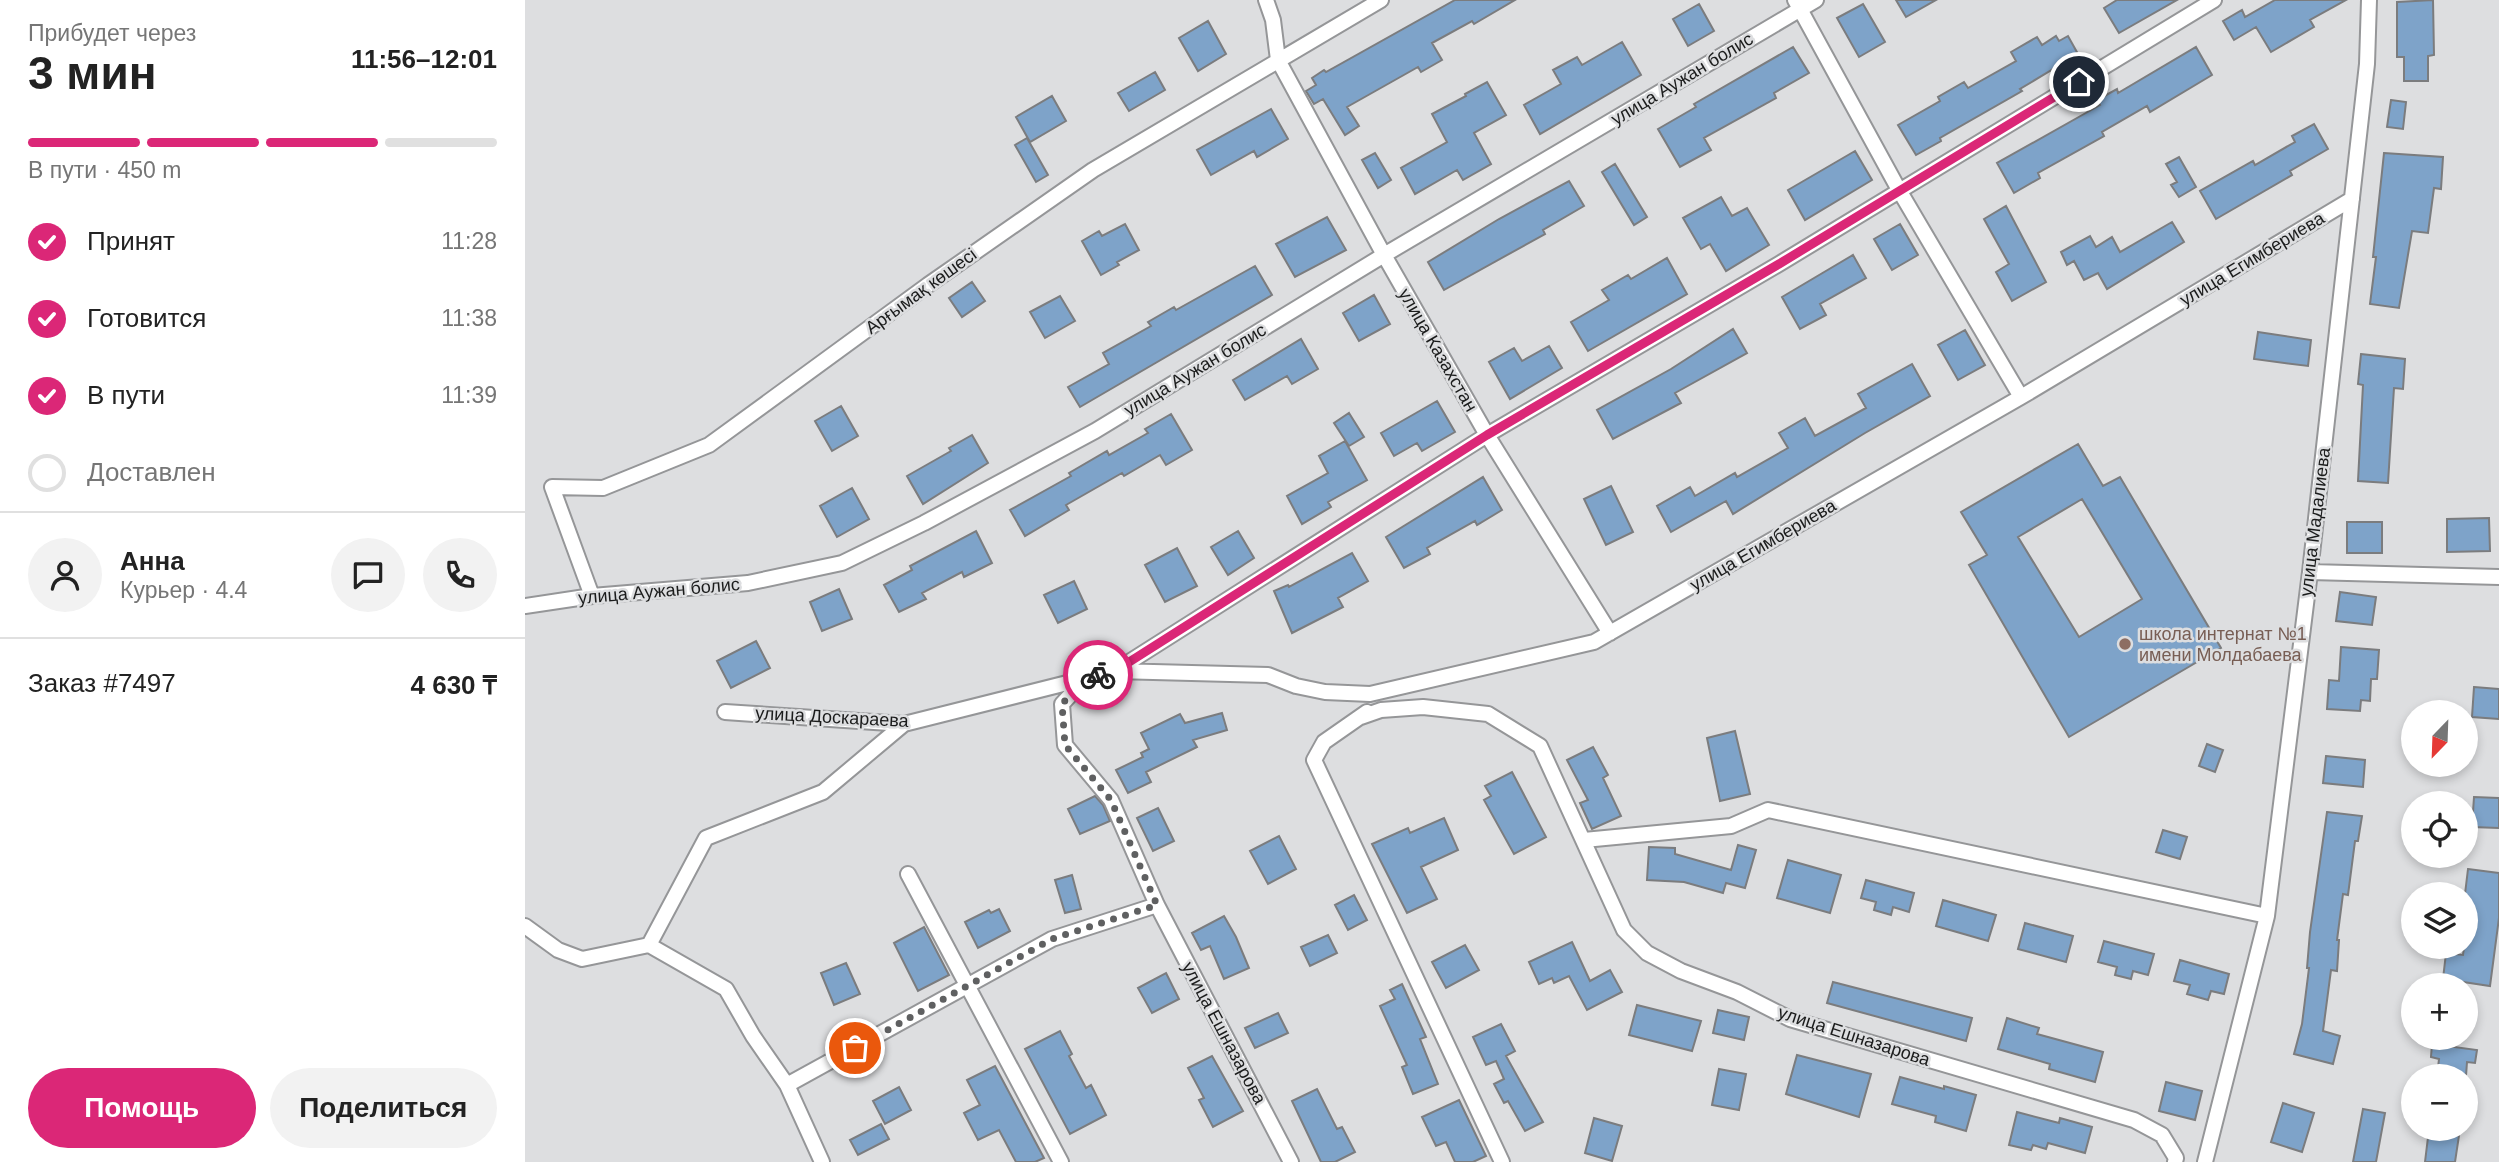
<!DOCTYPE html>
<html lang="ru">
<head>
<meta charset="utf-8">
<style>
  body { margin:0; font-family:Arial,sans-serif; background:#f2f2f2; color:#222; height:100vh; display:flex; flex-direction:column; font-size:26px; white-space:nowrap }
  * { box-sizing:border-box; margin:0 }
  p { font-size:23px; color:#767676 }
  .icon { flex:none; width:38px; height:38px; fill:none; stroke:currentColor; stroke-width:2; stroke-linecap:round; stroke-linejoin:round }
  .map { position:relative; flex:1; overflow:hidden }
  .sheet { display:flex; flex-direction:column; background:#fff; width:525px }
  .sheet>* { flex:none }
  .needle { width:46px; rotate:203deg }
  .fabs { position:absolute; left:1876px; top:700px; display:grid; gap:14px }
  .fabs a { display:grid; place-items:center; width:77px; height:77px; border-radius:50%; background:#fff; box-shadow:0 4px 10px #0003; font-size:35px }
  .pin { position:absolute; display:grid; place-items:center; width:60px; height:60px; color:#fff; margin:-30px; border:4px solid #fff; border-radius:50%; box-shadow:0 2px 7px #0007 }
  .courier { position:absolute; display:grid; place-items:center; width:70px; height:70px; margin:-35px; border:5px solid #db2777; border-radius:50%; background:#fff; color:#222; box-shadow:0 2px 9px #0007 }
  .overview em { font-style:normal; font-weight:700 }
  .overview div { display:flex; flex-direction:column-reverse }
  .overview { display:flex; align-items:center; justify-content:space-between; height:119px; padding:0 28px }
  h1 { font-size:46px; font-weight:700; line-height:52px }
  .bar { display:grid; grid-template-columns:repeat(4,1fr); gap:10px 7px; align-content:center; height:84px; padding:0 28px }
  .bar i { height:9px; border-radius:5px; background:#e0e0e0 }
  .bar .selected { background:#db2777 }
  .bar p { grid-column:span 4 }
  .line { display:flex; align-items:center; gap:18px; padding:0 28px; border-top:2px solid #e0e0e0 }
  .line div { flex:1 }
  .round { display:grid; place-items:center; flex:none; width:74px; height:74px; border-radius:37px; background:#f2f2f2 }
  ol { padding:0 28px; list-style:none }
  li { display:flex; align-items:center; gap:21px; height:77px }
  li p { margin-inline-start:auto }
  li .icon { padding:7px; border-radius:50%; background:#db2777; color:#fff; stroke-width:4 }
  li:last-child { color:#767676 }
  li i { width:38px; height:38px; border:4px solid #e0e0e0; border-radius:50% }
  .button { display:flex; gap:14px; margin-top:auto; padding:14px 28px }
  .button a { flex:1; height:80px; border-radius:42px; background:#db2777; color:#fff; font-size:28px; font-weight:700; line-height:80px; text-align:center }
  .button a+a { background:#f2f2f2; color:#222 }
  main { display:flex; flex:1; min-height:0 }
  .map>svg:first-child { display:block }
</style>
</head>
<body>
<main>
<section class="sheet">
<div class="overview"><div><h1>3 мин</h1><p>Прибудет через</p></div><em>11:56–12:01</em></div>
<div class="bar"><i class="selected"></i><i class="selected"></i><i class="selected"></i><i></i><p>В пути · 450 m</p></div>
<ol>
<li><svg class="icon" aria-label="check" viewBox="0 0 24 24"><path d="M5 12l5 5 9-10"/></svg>Принят<p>11:28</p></li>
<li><svg class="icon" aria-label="check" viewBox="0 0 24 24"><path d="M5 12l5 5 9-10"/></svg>Готовится<p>11:38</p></li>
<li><svg class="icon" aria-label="check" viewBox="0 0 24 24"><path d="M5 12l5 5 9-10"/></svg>В пути<p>11:39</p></li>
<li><i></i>Доставлен</li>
</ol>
<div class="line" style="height:126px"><a class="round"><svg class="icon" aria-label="person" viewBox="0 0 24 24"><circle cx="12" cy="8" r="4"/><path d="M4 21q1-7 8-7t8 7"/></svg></a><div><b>Анна</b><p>Курьер · 4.4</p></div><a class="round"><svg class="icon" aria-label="chat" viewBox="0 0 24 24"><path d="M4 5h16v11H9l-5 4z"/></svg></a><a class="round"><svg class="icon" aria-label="phone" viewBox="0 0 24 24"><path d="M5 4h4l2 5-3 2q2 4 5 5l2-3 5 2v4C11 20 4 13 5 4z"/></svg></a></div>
<div class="line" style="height:91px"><div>Заказ #7497</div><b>4 630 ₸</b></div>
<div class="button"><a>Помощь</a><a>Поделиться</a></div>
</section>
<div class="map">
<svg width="1974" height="1162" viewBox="0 0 1974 1162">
  <rect width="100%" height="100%" fill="#dddee0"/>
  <!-- building -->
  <path fill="#7ea3c9" stroke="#7b7c7e" stroke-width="2" fill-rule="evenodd" d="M930,0H990L949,24L947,21L907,43L917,60L896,72L893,67L822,107L834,126L820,135L798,99L789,104L781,91L791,85L787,78L799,70L801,72Z
    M1371,0H1411L1381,17Z
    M1592,0H1652L1594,33L1579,8Z
    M1750,0H1821L1785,20L1789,27L1746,52L1731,27L1709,40L1698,21L1717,10L1720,17Z
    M1908,0L1909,55L1903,56V81H1879V57H1872V2Z
    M1174,4L1189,31L1163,46L1148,19Z
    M1338,4L1360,42L1334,57L1312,18Z
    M683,21L701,54L673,71L654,38Z
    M1531,36L1534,41L1543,36L1553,54L1495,89L1497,91L1415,138L1416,141L1391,155L1373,125L1415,101L1413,97L1439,82L1443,88L1491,61L1486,52L1512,37L1517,45Z
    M1097,42L1116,75L1015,134L999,105L1036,84L1028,70L1052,57L1057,65Z
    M1268,47L1284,73L1249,93L1251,98L1179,138L1186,150L1155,167L1133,129L1171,107L1169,104Z
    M1671,47L1687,75L1625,112L1622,106L1577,132L1579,136L1513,173L1515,178L1489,193L1472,163L1575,105L1572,100L1592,89L1593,93Z
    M630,72L640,90L604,111L593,93Z
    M962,82L981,115L949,133L966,164L938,180L932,170L890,194L876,168L922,142L907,114L941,96L940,94Z
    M527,96L541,121L505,142L491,117Z
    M1866,100L1881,102L1878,129L1862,127Z
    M746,109L763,139L732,157L729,151L686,175L672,150Z
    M1789,124L1803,149L1765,171L1767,175L1691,219L1675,191L1728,161L1730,165L1770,142L1767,136Z
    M502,138L523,175L511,182L490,145Z
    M1330,151L1347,180L1280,220L1263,190Z
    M850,153L866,180L853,188L837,160Z
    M1859,153L1918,157L1916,189L1909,188L1903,233L1887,231L1874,308L1845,304L1851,257H1848Z
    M1654,157L1671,187L1654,197L1646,185L1652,182L1641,164Z
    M1090,164L1122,217L1109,225L1077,172Z
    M1044,181L1059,206L1018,230L1020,234L919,290L903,262L974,219Z
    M1196,197L1207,216L1222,208L1244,245L1201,271L1185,244L1176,249L1158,218Z
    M1481,206L1521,282L1487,301L1471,272L1484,264L1459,219Z
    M802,217L821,250L770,277L751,244Z
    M1647,222L1659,242L1582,289L1573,273L1559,280L1549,261L1542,265L1536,252L1565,236L1571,247L1587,237L1595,252Z
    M600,224L614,250L592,262L594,265L576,275L557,241L574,231L577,236Z
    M1375,224L1393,255L1367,270L1349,239Z
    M1328,255L1341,278L1295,304L1301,315L1275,329L1257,297Z
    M1142,258L1162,294L1063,351L1046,322L1084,300L1077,290L1103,275L1106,279Z
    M730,266L747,295L555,407L543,387L584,364L578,353L626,326L623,322L649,307L651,310Z
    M447,282L460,301L437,317L424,298Z
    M849,295L865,324L834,341L818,313Z
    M535,296L550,321L520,338L505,312Z
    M1208,329L1222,353L1150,393L1156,403L1088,439L1072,410L1146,369Z
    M1440,330L1460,365L1433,380L1413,345Z
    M1733,332L1786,340L1783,366L1729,359Z
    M776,339L793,369L767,384L762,376L720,400L708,380Z
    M1024,346L1037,368L985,399L964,362L989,348L997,361Z
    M1836,354L1880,359L1878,389L1869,388L1863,483L1833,481L1838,385L1833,384Z
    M1387,364L1405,396L1340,433L1208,514L1201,501L1146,532L1132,506L1165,487L1170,496L1210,473L1212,477L1263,448L1254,433L1280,418L1290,436L1341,408L1333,394Z
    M912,401L930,432L897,451L892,443L869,456L856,433Z
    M316,406L333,436L307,451L290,421Z
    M824,413L839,437L824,446L809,423Z
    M646,414L667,450L641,465L635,455L599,476L597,473L541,505L544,510L500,536L485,510L546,476L544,473L582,451L584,455L623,433L620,429Z
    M447,435L463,463L398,504L382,476L426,451L424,448Z
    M820,441L842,480L803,502L806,507L777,524L762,496L803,473L794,456Z
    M1553,444L1578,486L1595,477L1696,648L1544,737L1444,565L1462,555L1436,512ZM1557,499L1617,599L1554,637L1493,537Z
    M958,477L977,510L952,525L950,521L902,548L905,554L879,568L861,537Z
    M1086,486L1108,532L1081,545L1059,499Z
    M327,488L344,519L312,537L295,506Z
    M1964,518L1965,551L1922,552V519Z
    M1822,522H1857V553H1822Z
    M451,531L467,563L439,577L437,572L397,593L401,599L374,612L359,585L387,570L385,566Z
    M713,531L729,558L703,575L686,547Z
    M652,548L672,586L640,602L620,565Z
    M827,553L843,581L813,598L818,607L767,633L749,591L763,585L764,587Z
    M549,581L562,609L533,623L519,595Z
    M314,589L327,619L297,631L285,602Z
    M1815,592L1851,597L1847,625L1811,621Z
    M231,641L245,668L206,688L192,661Z
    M1816,647L1854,650L1852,679H1846L1845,701L1836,700L1835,711L1802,709L1804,680L1814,681Z
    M1949,687L1974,689V719L1947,717Z
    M697,713L702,730L668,740L672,747L621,772L626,782L603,793L591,770L618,757L616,753L624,749L616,733L655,714L660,723Z
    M1210,731L1225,794L1195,801L1182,738Z
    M1682,744L1698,750L1690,772L1674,766Z
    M1068,747L1083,775L1078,778L1096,816L1067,829L1055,803L1063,800L1042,760Z
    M1801,756L1840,760L1838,787L1798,783Z
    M987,772L1021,837L989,854L959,800L966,796L960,786Z
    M570,796L578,805L585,821L555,834L543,809Z
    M1949,797L1974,798V828L1947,827Z
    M633,808L649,841L628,851L612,818Z
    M1802,812L1837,816L1833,841H1830L1823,895L1818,894L1812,940H1814L1812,971L1806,970L1798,1031L1815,1036L1808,1064L1769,1054L1777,1024L1784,968H1782L1785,932Z
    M919,818L933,850L896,867L912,899L882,913L847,844L883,828L885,833Z
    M1638,830L1662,837L1655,859L1631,852Z
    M754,836L771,869L743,884L725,851Z
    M1213,845L1231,850L1220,888L1201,883L1198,893L1159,882L1122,880L1124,847L1150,848V854L1206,870Z
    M1263,860L1316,875L1305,913L1252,898Z
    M1943,869L1974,873V918L1965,986L1918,979L1921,953L1938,955L1939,947H1941L1945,900H1941L1940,894Z
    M547,875L556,909L540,913L530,880Z
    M1341,880L1389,893L1384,912L1368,907L1366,915L1349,910L1351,902L1336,898Z
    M829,895L842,920L823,930L810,905Z
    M1418,900L1471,915L1463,941L1411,926Z
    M474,909L485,931L453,948L440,922L464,910L466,913Z
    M699,916L711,937L724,968L699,979L685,946L676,950L667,933Z
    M1500,923L1548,936L1541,962L1493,949Z
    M399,927L424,975L393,991L369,943Z
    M803,935L812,953L785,966L776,947Z
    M1579,941L1629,954L1623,975L1608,971L1606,979L1590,975L1592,967L1573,962Z
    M1047,942L1065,981L1085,970L1097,992L1062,1010L1044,976L1029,983L1027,978L1014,984L1004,962Z
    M940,945L954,970L921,988L907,962Z
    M1655,960L1704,974L1699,994L1686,991L1683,1000L1662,994L1665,985L1649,981Z
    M321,963L335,994L309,1005L296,973Z
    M641,973L654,999L627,1013L613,988Z
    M1308,982L1447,1018L1441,1041L1302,1003Z
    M877,984L901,1037L895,1039L913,1084L888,1094L877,1067L882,1065L855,1006L870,999L865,990Z
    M1112,1005L1176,1021L1167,1051L1104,1035Z
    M1193,1010L1224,1017L1219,1040L1188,1033Z
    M753,1013L763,1033L730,1048L720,1028Z
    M1482,1018L1514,1028L1512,1034L1578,1052L1570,1082L1524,1069L1525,1064L1473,1049Z
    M976,1024L990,1051L981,1056L1018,1122L1000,1131L983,1101L979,1103L969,1084L979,1079L971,1061L961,1065L948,1037Z
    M535,1031L547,1054L544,1056L561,1088L566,1085L581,1115L545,1134L500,1049Z
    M1907,1044L1952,1050L1950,1063L1942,1062L1941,1076H1912L1914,1059L1906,1057Z
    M1272,1055L1346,1074L1334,1117L1261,1094Z
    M687,1056L718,1111L688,1127L674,1100L679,1098L663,1068Z
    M470,1066L519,1158L510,1162H491L474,1130L453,1140L439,1113L455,1105L442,1080Z
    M1194,1069L1221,1074L1214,1110L1187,1105Z
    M1375,1077L1419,1089V1086L1451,1095L1441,1131L1410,1122L1411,1116L1367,1104Z
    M1641,1082L1677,1091L1670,1120L1634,1111Z
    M374,1087L386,1110L360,1124L348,1101Z
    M792,1089L812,1129L817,1127L830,1152L810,1162H796L767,1101Z
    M934,1100L961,1156L948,1162H930L921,1142L911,1146L897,1117Z
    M1758,1103L1789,1113L1777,1152L1746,1142Z
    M1838,1109L1860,1113L1851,1162H1828Z
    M1492,1112L1534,1123L1535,1118L1567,1127L1560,1153L1523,1143L1521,1149L1508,1145L1506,1150L1484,1145Z
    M1069,1118L1097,1126L1087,1161L1060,1153Z
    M356,1124L364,1139L333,1155L325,1140Z
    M1904,1129H1935L1930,1162H1900Z"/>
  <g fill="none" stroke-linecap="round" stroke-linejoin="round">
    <!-- street casing -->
    <g stroke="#959698" stroke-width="18">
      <path id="street" d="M741,0L748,20L753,60L859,255L962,435L1085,633
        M1270,0L1374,190L1496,397
        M1785,572L1974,577
        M67,596L27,487L78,488L184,445L403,285L568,170L856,0
        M0,606L67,596L223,583L317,563L399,523L570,431L859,255L1291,0
        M590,671L743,675L771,686L800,692L845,694L1069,642L1496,397L1827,199
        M560,679L537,704L540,745L586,800L632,905L766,1162
        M200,712L379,724L590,671L962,435L1254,264L1689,0
        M842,712L799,742L789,760L977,1162
        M836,717L856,710L898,707L963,714L1015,746L1099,930L1122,953L1156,971L1212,992L1265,1019L1609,1120L1637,1135L1651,1158L1650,1162
        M1059,840L1206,826L1243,810L1742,916
        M383,874L536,1162
        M0,926L33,950L57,959L124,945
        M262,1085L527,939L632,905
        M297,1162L262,1085L228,1036L201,989L124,945L181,838L298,792L379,724
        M1680,1162L1742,916L1785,572L1842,64L1844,0"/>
    </g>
    <!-- street -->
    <use href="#street" stroke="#fff" stroke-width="14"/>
  </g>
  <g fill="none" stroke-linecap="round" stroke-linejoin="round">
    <!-- done -->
    <path stroke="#5f6061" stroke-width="7" stroke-dasharray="0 12.6" d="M330,1048L527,939L632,905L586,800L540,745L537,704L561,678L573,675"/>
    <!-- route -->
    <path stroke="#db2777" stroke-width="9" d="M573,675L590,671L962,435L1254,264L1554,82"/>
  </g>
  <!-- markers -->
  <circle fill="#8d6e63" stroke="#dddee0" stroke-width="2.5" cx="1600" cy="644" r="7"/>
  <g text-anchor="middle" stroke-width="5" stroke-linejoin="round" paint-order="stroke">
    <!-- street labels -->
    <g font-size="18" fill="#1b1c1c" stroke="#dddee0">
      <text transform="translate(1157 79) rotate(-31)" y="6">улица Аужан болис</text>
      <text transform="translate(1727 259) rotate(-31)" y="6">улица Егимбериева</text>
      <text transform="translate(396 291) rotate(-36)" y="6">Арғымақ көшесі</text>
      <text transform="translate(913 350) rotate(60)" y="6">улица Казахстан</text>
      <text transform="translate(670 370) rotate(-31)" y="6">улица Аужан болис</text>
      <text transform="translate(1790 522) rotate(-83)" y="6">улица Мадалиева</text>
      <text transform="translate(1238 545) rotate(-30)" y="6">улица Егимбериева</text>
      <text transform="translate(134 591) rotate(-5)" y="6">улица Аужан болис</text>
      <text transform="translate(307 717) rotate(3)" y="6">улица Доскараева</text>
      <text transform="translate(699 1033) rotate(62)" y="6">улица Ешназарова</text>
      <text transform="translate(1329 1036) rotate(18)" y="6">улица Ешназарова</text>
    </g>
    <!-- education labels -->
    <g font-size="18" fill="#785e54" stroke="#dddee0" text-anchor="start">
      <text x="1614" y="640">школа интернат №1<tspan x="1614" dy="21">имени Молдабаева</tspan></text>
    </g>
  </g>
</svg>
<div class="fabs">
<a><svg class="needle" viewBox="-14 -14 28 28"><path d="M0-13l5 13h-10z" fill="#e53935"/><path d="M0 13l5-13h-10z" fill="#767676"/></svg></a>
<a><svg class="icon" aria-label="locate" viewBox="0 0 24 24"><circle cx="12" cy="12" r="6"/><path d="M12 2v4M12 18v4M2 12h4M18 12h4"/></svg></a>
<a><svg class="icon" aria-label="layers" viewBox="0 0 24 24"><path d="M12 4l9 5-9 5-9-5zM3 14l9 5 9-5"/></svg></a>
<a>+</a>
<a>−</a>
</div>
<div class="pin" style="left:330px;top:1048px;background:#ea580c"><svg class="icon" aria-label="bag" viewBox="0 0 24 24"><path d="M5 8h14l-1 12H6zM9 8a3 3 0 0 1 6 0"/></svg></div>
<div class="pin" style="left:1554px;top:82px;background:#1f2937"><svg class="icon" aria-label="home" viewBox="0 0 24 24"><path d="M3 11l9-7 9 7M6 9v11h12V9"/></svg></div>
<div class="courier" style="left:573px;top:675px"><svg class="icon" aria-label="bike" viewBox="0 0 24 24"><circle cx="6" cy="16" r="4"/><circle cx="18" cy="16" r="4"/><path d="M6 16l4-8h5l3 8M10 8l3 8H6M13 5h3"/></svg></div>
</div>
</main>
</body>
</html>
